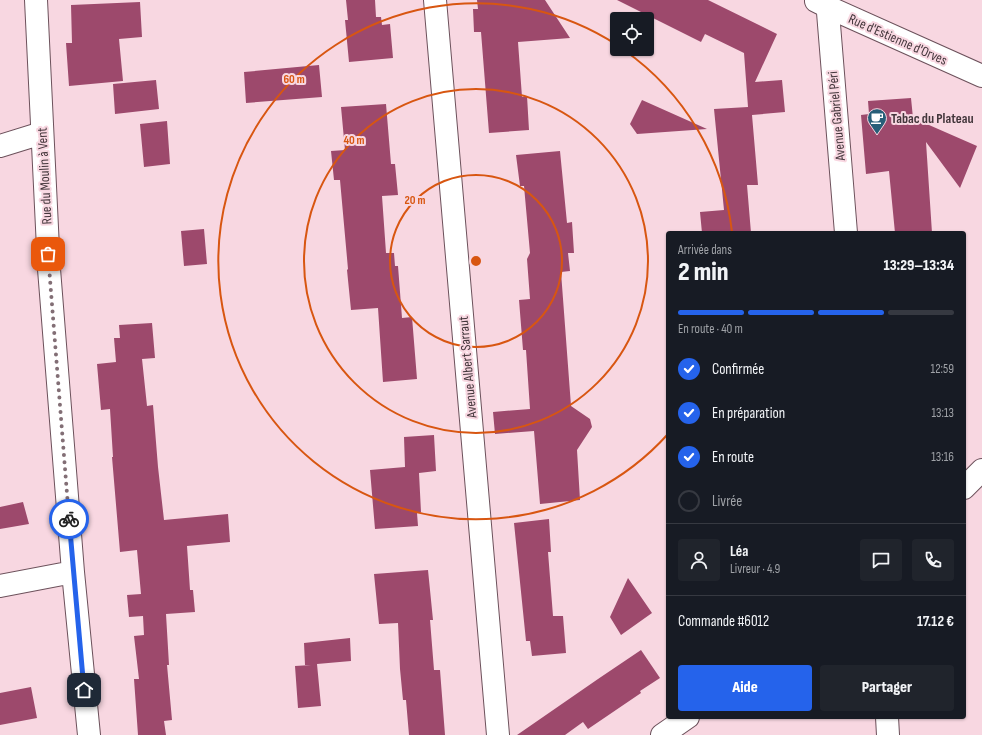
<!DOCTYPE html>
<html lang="fr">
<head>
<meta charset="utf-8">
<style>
  body { margin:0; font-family:"Sofia Sans Condensed",sans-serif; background:#20242c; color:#f1f3f6; height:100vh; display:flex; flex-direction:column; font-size:15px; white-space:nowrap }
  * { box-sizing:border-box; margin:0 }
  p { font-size:13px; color:#9ea1a6 }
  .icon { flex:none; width:22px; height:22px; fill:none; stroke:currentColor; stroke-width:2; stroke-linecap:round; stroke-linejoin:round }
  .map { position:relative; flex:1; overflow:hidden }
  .drawer { position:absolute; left:666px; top:231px; width:300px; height:488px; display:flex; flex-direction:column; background:#171b24; border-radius:4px; box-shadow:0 1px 3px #0004 }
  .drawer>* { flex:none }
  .fabs { position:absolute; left:610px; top:12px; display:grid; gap:8px }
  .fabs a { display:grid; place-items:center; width:44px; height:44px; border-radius:4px; background:#171b24; box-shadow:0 1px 3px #0004; font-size:20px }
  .pin { position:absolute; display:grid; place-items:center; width:34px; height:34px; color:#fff; margin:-17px; border-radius:8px; box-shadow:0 2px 6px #0006 }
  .courier { position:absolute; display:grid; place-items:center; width:40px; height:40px; margin:-20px; border:3px solid #2563eb; border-radius:50%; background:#fff; color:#222; box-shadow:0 1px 5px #0007 }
  .overview em { font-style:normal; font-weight:800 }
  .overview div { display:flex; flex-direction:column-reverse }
  .overview { display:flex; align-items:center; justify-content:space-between; height:68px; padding:0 12px }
  h1 { font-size:26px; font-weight:800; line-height:30px }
  .bar { display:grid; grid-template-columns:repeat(4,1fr); gap:6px 4px; align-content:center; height:48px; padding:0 12px }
  .bar i { height:5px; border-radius:3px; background:#363941 }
  .bar .selected { background:#2563eb }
  .bar p { grid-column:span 4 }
  .line { display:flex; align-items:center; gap:10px; padding:0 12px; border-top:1px solid #363941 }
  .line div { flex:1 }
  .round { display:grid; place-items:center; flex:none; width:42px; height:42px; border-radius:4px; background:#20242c }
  ol { padding:0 12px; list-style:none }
  li { display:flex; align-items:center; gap:12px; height:44px }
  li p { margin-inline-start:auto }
  li .icon { padding:4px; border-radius:50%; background:#2563eb; color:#fff; stroke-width:4 }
  li:last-child { color:#9ea1a6 }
  li i { width:22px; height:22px; border:2px solid #363941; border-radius:50% }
  .button { display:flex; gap:8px; margin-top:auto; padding:8px 12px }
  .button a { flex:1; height:46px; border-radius:4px; background:#2563eb; color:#fff; font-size:16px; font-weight:800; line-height:46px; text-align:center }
  .button a+a { background:#20242c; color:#f1f3f6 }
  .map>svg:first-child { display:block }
</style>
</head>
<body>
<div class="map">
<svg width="982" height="735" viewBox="0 0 982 735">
  <rect width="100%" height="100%" fill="#f8d7e1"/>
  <!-- building -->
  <path fill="#9d496c" d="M346,0H375L376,17H381L382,25L390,24L393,58L349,62L345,20H348Z
    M477,0H545L570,38L518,42L522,97L527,96L529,130L489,133L481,32H474L473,9H478Z
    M617,0H708L777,34L755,82L782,80L785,112L752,115L758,185H747L751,233H702L700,212L724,210L714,109L748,107L744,53L705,34L701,42Z
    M140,2L142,37L119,39L123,81L69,86L66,43H72L71,5Z
    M319,65L322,97L246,103L244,72Z
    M156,80L159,109L115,114L113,84Z
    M911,98L913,118L977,146L960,188L926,142L932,233H895L889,171L866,174L861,115L869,114L868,101Z
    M642,100L707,129L637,134L630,124Z
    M386,104L391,164H395L398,195L382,196L386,253H394L395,266H398L402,318L412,317L417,379L383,382L378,308L351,310L347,270L348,269L340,180H334L331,151L345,150L341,107Z
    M167,121L170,164L144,167L140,124Z
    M560,151L567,223L572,222L574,253H568L570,271L561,272L571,406L590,419L592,427L577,450L580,500L540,504L534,431L495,434L493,412L530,409L526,350H523L519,300L530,299L527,259L530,253L524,186H520L516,155Z
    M204,229L207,264L184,266L181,231Z
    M152,323L155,358L142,359L147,406L153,405L158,467L164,520L228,514L230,542L187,546L190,590H193L195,612L166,614L169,665H167L172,720L164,721L166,735H138L134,679H139L134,636L144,635L143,616L129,617L127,595L141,594L137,550L120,552L112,457H113L110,409L101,410L97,364L116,362L114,338H120L119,325Z
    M434,435L436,471L419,473L421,512L417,513L418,526L375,529L370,470L405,467L404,437Z
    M23,502L29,524L0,529V507Z
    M549,519L551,552H548L553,616H563L566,653L532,656L530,641H526L514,523Z
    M428,570L433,620H430L434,670H440L445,735H409L406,700H403L400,669L398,623L379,624L374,574Z
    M628,578L652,613L621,635L610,617Z
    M350,638L351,661L317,664L321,706L298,708L295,666L311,665H305L304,643Z
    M641,650L660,678L640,691L641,693L588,729L583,722L565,735H517L598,679Z
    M31,687L37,718L0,725V693Z"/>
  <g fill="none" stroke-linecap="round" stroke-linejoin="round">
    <!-- minor casing -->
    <g stroke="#6c515b" stroke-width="24">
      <path id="minor" d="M36,0L49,269L73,572L89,735
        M435,0L498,735
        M827,0L846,233
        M816,1L828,7L982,76
        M0,146L42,133
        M964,488L982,470
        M0,586L73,572
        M887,717L888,735
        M662,735L688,717"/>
    </g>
    <!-- minor -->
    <use href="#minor" stroke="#fff" stroke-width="22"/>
  </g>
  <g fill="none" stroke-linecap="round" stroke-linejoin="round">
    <!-- done -->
    <path stroke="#826e75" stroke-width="4" stroke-dasharray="0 7.2" d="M48,254L69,519"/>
    <!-- route -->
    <path stroke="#2563eb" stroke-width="5" d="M69,519L84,690"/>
  </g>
  <!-- distance rings -->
  <g fill="none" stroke="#d85611" stroke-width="2">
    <circle cx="476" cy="261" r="86"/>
    <circle cx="476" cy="261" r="172"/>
    <path d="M668 434A258 258 0 1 1 617 45M624 50A258 258 0 0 1 732 232"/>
  </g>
  <!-- icons -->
  <defs>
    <g id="cafe-pin" transform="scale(1)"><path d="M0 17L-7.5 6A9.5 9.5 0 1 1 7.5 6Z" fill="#275e78" stroke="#f8d7e1"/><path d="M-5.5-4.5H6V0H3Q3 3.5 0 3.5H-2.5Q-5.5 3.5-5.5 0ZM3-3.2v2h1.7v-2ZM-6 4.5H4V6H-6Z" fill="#fff"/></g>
  </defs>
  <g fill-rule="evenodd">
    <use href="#cafe-pin" x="877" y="118"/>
  </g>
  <g text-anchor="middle" stroke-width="4" stroke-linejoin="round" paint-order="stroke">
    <!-- street labels -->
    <g font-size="14" fill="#43363b" stroke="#f8d7e1">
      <text transform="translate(898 39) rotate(24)" y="5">Rue d'Estienne d'Orves</text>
      <text transform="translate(836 116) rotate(-95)" y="5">Avenue Gabriel Péri</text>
      <text transform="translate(44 176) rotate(-93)" y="5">Rue du Moulin à Vent</text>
      <text transform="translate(467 367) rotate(-95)" y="5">Avenue Albert Sarraut</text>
    </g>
    <!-- poi labels -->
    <g font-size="14" font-weight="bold" fill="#43363b" stroke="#f8d7e1" text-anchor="start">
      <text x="891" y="123">Tabac du Plateau</text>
    </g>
  </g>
  <circle cx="476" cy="261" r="6" fill="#d85611" stroke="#f8d7e1" stroke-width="2"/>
  <g font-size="12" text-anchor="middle" font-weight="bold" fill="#d85611" stroke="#f8d7e1" stroke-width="4" stroke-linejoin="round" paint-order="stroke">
    <text x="294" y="83">60 m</text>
    <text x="354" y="144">40 m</text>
    <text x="415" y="204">20 m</text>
  </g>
</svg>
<div class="fabs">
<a><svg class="icon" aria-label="locate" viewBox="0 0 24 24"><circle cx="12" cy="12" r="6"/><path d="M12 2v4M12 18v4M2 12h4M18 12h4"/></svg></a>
</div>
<div class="pin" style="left:48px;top:254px;background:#ea580c"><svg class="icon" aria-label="bag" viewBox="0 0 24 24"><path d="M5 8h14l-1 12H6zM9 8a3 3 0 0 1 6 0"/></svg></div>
<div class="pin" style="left:84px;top:690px;background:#1f2937"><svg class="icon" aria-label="home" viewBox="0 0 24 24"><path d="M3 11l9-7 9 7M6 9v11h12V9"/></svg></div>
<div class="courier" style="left:69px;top:519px"><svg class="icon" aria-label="bike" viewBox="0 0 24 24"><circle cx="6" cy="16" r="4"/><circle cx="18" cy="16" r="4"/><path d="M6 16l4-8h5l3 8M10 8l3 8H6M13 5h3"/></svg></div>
<section class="drawer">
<div class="overview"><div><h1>2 min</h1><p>Arrivée dans</p></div><em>13:29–13:34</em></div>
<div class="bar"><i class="selected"></i><i class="selected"></i><i class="selected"></i><i></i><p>En route · 40 m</p></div>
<ol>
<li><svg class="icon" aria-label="check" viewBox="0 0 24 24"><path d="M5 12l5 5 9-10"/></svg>Confirmée<p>12:59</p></li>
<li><svg class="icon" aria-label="check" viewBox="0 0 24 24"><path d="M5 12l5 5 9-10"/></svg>En préparation<p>13:13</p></li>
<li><svg class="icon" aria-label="check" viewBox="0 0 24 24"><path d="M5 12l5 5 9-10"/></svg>En route<p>13:16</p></li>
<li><i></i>Livrée</li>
</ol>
<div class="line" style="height:72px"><a class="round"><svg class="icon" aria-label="person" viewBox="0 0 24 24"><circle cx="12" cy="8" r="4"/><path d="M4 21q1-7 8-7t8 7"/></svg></a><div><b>Léa</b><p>Livreur · 4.9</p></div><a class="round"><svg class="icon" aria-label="chat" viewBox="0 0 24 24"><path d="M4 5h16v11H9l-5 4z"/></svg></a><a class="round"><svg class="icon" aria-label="phone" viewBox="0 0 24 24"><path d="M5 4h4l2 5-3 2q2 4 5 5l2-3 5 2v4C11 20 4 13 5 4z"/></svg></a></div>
<div class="line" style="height:52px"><div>Commande #6012</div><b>17.12 €</b></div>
<div class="button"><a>Aide</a><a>Partager</a></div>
</section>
</div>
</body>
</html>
